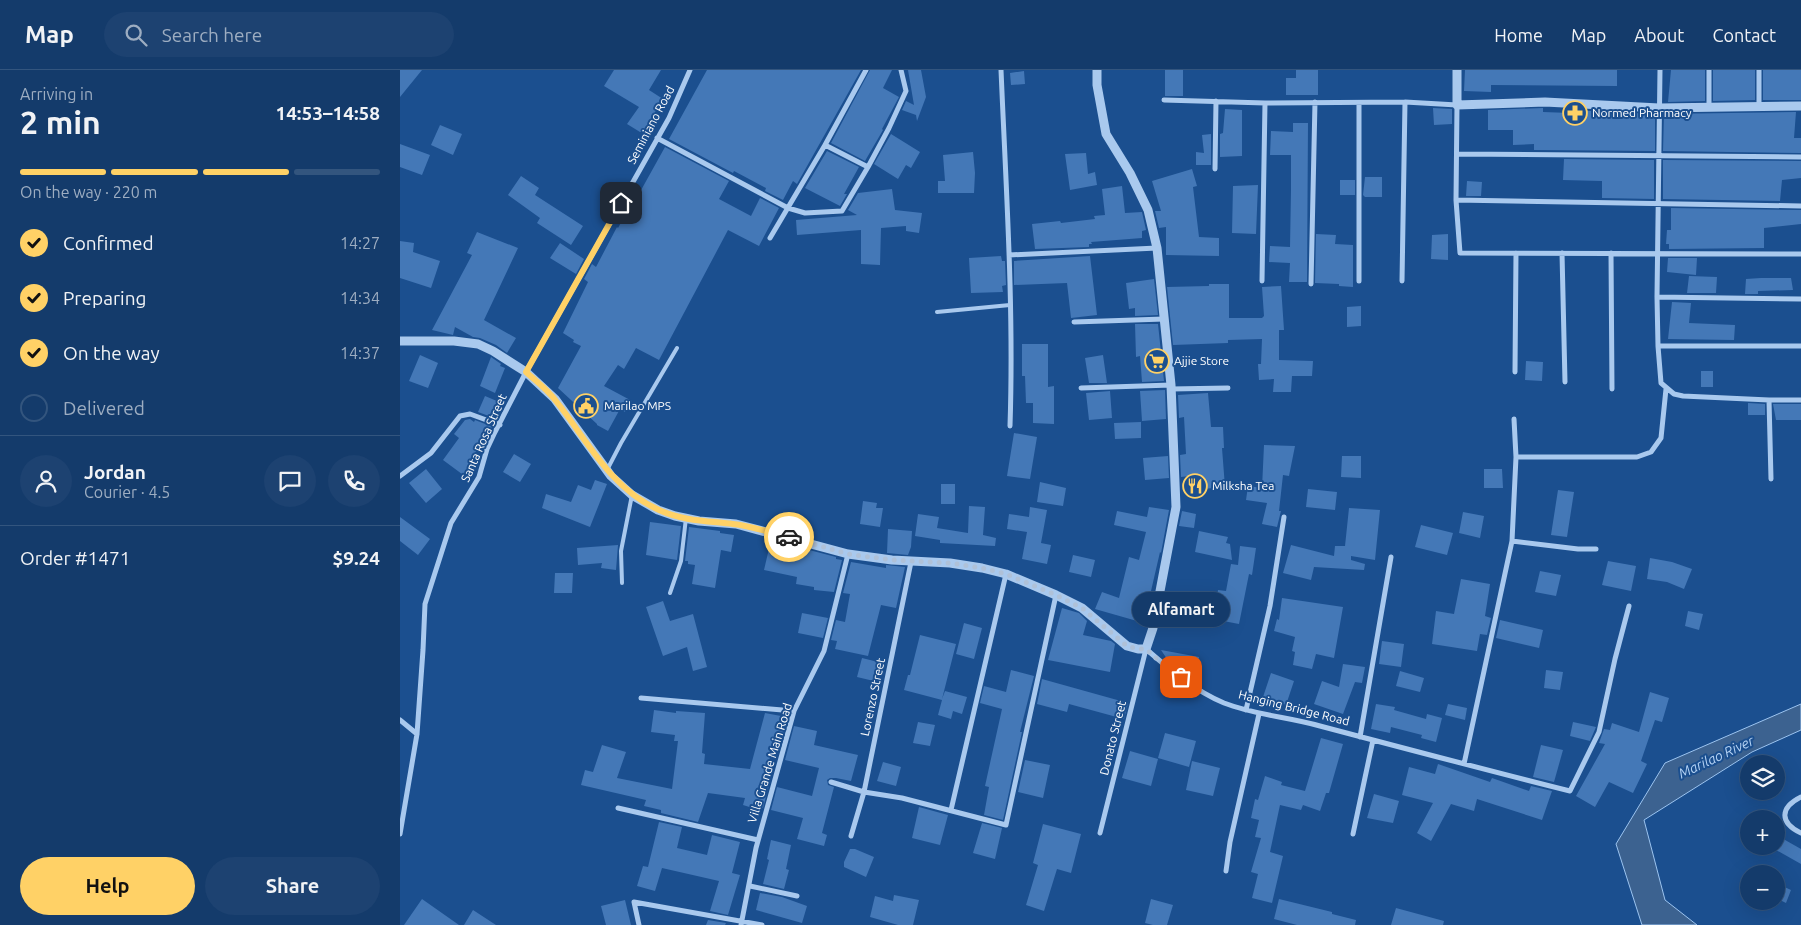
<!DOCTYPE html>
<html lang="en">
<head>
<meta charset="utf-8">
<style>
  body { margin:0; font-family:Ubuntu,sans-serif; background:#1d4271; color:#f1f3f6; height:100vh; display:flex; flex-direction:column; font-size:19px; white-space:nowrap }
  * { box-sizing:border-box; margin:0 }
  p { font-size:16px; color:#9dadc1 }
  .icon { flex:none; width:28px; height:28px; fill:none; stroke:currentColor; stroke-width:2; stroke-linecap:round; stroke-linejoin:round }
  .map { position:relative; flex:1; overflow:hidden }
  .sheet { display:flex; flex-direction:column; background:#143b6b; width:400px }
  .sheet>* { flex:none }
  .fabs { position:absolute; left:1340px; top:685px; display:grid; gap:10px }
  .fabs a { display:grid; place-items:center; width:45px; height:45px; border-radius:50%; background:#143b6b; box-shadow:0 5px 20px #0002,0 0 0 1px #33557e; font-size:25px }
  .pin { position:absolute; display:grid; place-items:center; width:42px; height:42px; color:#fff; margin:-21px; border-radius:10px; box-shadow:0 2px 8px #0006 }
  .courier { position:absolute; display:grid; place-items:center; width:50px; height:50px; margin:-25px; border:4px solid #ffd166; border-radius:50%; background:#fff; color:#222; box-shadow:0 1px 6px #0007 }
  .bubble { position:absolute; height:35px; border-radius:18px; background:#143b6b; box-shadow:0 5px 20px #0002,0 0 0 1px #33557e; font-size:16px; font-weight:600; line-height:35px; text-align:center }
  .overview em { font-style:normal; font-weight:600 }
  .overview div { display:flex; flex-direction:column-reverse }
  .overview { display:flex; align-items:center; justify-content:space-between; height:85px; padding:0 20px }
  h1 { font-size:32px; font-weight:600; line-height:38px }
  .bar { display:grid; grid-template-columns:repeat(4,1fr); gap:8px 5px; align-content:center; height:60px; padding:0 20px }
  .bar i { height:6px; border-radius:4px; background:#33557e }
  .bar .active { background:#ffd166 }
  .bar p { grid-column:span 4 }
  .line { display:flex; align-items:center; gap:12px; padding:0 20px; border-top:1px solid #33557e }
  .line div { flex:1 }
  .round { display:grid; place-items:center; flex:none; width:52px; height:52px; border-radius:26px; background:#1d4271 }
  ol { padding:0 20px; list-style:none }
  li { display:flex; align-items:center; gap:15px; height:55px }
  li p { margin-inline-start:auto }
  li .icon { padding:5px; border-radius:50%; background:#ffd166; color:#111; stroke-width:4 }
  li:last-child { color:#9dadc1 }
  li i { width:28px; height:28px; border:2px solid #33557e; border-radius:50% }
  .action { display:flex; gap:10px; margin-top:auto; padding:10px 20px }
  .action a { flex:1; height:58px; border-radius:30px; background:#ffd166; color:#111; font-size:20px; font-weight:600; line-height:58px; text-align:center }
  .action a+a { background:#1d4271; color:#f1f3f6 }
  header { display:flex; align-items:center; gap:30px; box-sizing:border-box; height:70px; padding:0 25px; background:#143b6b; border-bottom:1px solid #33557e }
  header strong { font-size:24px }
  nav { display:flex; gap:28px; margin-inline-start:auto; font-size:18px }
  .search { width:350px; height:45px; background:#1d4271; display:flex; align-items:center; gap:12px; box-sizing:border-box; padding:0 18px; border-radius:28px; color:#9dadc1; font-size:19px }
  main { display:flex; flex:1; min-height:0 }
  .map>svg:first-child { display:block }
</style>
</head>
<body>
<header>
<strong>Map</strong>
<div class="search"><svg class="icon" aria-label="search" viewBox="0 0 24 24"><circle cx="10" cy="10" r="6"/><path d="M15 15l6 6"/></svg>Search here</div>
<nav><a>Home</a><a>Map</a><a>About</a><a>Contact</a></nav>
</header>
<main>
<section class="sheet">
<div class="overview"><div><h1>2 min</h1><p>Arriving in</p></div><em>14:53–14:58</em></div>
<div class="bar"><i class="active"></i><i class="active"></i><i class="active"></i><i></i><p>On the way · 220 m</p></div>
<ol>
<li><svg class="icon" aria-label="check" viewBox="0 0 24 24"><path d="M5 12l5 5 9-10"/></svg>Confirmed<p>14:27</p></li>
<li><svg class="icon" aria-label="check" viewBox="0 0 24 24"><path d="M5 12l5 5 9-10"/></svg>Preparing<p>14:34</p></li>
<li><svg class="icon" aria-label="check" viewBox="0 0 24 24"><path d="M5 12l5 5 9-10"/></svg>On the way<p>14:37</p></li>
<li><i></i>Delivered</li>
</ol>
<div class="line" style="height:90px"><a class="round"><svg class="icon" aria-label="person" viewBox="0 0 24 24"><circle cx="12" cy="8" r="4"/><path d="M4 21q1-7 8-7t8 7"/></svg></a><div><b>Jordan</b><p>Courier · 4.5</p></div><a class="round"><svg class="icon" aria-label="chat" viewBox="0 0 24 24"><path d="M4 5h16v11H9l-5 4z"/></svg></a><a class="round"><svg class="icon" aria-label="phone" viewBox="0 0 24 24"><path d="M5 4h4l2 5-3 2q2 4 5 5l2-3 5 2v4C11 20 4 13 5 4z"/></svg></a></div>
<div class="line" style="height:65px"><div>Order #1471</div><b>$9.24</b></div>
<div class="action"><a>Help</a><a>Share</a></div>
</section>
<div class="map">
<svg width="1401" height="855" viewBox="0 0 1401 855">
  <rect width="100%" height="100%" fill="#1b4f8f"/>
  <!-- water -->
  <path fill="#3c6290" stroke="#9cc4f0" d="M1401,634V660L1352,682L1244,750L1265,830L1297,855H1242L1216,774L1265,693Z"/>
  <!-- building -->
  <path fill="#4478b7" d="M0,0H22L0,27Z
    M214,0H261L249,20L263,29L249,52V56L245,62H240L227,54L239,37L204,16Z
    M307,0H461L397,114L393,111L383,130L365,121L366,118L334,101L333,103L269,69Z
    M470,0H492L483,18L499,27L482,59L483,60L465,91L431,73Z
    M508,0H521L526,27L517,51L516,45L502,40L506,31L514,35Z
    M765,0H783V26H765Z
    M896,0H918V25H886V8H896Z
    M1065,0H1217V16L1091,15V22L1064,21Z
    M1271,0H1305V31L1268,32Z
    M1313,0H1355V30L1313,31Z
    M1363,0H1401V30H1363Z
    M624,1L625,14L611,15L610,3Z
    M1033,38L1052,39V54L1034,55Z
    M1143,38V42L1170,43V40L1255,44V81L1134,80V74L1113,75V60H1088V40Z
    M825,39L842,40V86L820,87V64L823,63Z
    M1396,42L1394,68H1401V83L1263,81L1264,44Z
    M893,53H908L907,212H889L890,193L869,192L870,176L890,177L891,120V85H870L871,61L893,62Z
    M40,55L62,64L53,85L31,75Z
    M491,64L520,82L511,98L506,95L498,109L474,94Z
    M811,64V95H796V82L804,83L802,65Z
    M0,74L30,85L22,105L0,97Z
    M265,77L329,111L319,129L351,146L360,128L379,138L359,176L328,160L259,290L236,278L224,299L218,295L204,316L232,331L225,342L220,339L208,361L197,355V354L158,318L181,276L173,272L174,270L163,263L188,212L184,209L192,194L196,197L217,157L218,158L238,121L240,122Z
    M427,81L459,97L444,124H447L440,136L405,118Z
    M573,82L575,103L574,123H538V111H545L543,85Z
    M686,83L688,104L695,102L697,115L670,120L665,84Z
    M1164,89L1254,90V129L1202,128V111L1163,110Z
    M1263,90L1401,91V108L1382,110L1380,131L1263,129Z
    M792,99L797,116L793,117L799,167L819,168V186L766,185V157L759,158L755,141H761L752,111Z
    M121,106L139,118L135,125L183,156L171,175L137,153L140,148L108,125Z
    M965,107H982V127H965L963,125Z
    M940,110H955V125H940Z
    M1067,111L1082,112L1081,126H1066Z
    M858,115L856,164L832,163L833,116Z
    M722,116L725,143L742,142L746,160L742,161V168L691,172L692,174H689V177L635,179L632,154L660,151L661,153L695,149L694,146L705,145L702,119Z
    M492,119L495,140L522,143L519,163L506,161V156L481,158L480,195L461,194V160L397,165L396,150L457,145L448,140L458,123Z
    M1271,138L1401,140V154L1364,158V178L1269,179V174H1266L1267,160H1271Z
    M77,162L118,178L84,250L116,268L107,283L96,275L80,268L73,267L55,257L53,265L32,260L72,185L67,183Z
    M916,164L936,165L935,174L953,175V217L939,216V214L915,213Z
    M1048,164V190L1031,189L1032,165Z
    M0,171L14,173L13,182L40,191L31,218L0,208Z
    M160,173L184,189L176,204L150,188Z
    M601,186L602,191H605L606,215L602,216L603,222L571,223L569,188Z
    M690,186L697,245L671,248L667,213L614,215V191Z
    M1268,188H1297L1296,205L1267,202Z
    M1289,206L1317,207L1316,223H1287Z
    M1361,208H1391L1393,220L1358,221V224H1345L1346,209Z
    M754,209L758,245L735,246V238L729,239L726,213Z
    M809,214H829V248H862L864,246L862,217L881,216L884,260H879V290L913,291L912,306H892L891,322H873L874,309L859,310L858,294H861L862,269L828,270V273L773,275L767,217L809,216Z
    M1272,232L1291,233L1289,253L1335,255L1334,270L1268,269Z
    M961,236V256L947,257V237Z
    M735,254H758L764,311L742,312L740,286L736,287Z
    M622,274H648V317L654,316V354L633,353V333H626L625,306H622Z
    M20,285L38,293L28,318L9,311Z
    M703,285L707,313H689L685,288Z
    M91,287L101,294L100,296L105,298L95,323L80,316Z
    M1126,291L1143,292L1142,311L1125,310Z
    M1301,301H1313V317H1301Z
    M765,320L766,349L742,351L740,321Z
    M710,321L712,348L689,350L686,323Z
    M808,323L811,357H823L824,378H822L825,417L791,420L790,406L781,407L780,385L786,384L784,347L779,348L778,325Z
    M85,326L104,334L97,349L78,342Z
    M1348,333L1365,334V345H1348Z
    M1373,334H1401V350H1376Z
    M70,349L74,352L75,350L93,357L68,393L73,397L66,407L43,390L59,368L54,364L65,350Z
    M741,352V368L715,369L714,353Z
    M614,363L637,367L630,409L607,406Z
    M864,375L895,376L889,406L883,405L879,441H881L877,457L862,454L867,433L846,430L848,416L862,418Z
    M114,384L131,394L120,412L103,402Z
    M768,386L769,408L745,410L743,388Z
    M942,386H961V408L941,407Z
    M26,399L42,419L26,433L9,413Z
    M1084,399H1102L1103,418H1084Z
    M195,410L207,414L190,457L142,438L146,424L171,432L178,415L191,420Z
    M640,412L666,418L663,436L637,432Z
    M541,414H555V434H541Z
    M908,419L937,422L935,440L906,437Z
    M1158,420L1174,422L1167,467L1151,465Z
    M463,431L477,433L476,438H483L480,457L460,454Z
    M569,436L585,437L583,465L596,468L595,476L540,473V470L515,466L518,444L539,447L537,458L568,463Z
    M630,437L647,440L641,473L651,475L647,494L622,489L627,462L607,459L609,444L629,447Z
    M749,437L769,440L761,483L760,482L748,534L751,535L744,553L695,539L702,522L719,528L729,487L739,490L746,462L714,455L717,441L747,447Z
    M949,438L980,440L975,490L951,486V490L965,494L964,500L914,497L911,510L883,503L891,475L934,486L935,476H945Z
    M782,441L796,444L794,458L779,456Z
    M1063,442L1084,446L1080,468L1059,463Z
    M0,447L30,469L18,485L0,471Z
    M250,452L281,456L277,490L246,485Z
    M1021,455L1053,463L1047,485L1015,477Z
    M289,457L320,461V463L334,465L331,482L321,480L315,518L292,514L295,495L288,494V491H285Z
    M488,459L512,461L511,477L508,485L487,483Z
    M799,461L828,467L826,473L830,474L832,490L795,482Z
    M371,470L436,487V489L442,490L434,522L414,520V517L396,514L397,507L364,500Z
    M218,475L216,500L201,498L202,493L178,495L177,478Z
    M840,476L856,478L852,505L849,504L839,554L813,549L818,520L826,521L831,494L838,495Z
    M673,485L695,490L691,507L669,502Z
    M1250,488L1272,492L1292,499L1284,519L1267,512L1247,509Z
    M1208,491L1236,496L1231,521L1202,515Z
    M451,492L486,498V495L505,497L496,538L481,535L468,586L435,579L437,571L431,570L436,550L445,552L450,524L443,523Z
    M1140,501L1161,505L1156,526L1135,522Z
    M155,503H173L172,523H154Z
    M1061,509L1090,514L1085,546L1091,548L1087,565L1080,564L1077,581L1032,574L1036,541L1054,544Z
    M882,528L943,537L934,588L916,584L912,599L893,595L895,582L892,581L895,567L874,561L877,549L879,550Z
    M263,531L270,551L293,544L307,597L293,601L287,577L263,586L246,537Z
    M662,538L679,543L687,551L683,565L711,571L715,574L710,602L648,590Z
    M1288,541L1303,544L1299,560L1285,556Z
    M402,543L428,548L423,568L398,563Z
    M1100,550L1143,560L1139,578L1096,568Z
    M564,553L582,558L574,589L556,584Z
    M520,565L556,574L542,629L545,621L567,627L562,644L553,641L551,649L538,645L542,630L504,620L508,605H510Z
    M982,571L1004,574L1001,597L979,594Z
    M761,580L799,587L795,606L777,599L769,592Z
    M462,588L482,593L478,612L457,607Z
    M943,594L965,597L962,613L955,612L943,644L914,634L922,611L939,617Z
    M611,600L634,606L620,662H622L603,750L584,745L589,717L585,716L602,639L580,633L584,616L606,622Z
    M1146,600L1163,602L1160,620L1144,618Z
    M1000,601L1024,608L1020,622L996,616Z
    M871,603L894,611L886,635L863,627Z
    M642,609L728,633L724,649L669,634L667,642L637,634Z
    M1250,622L1269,628L1262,652L1255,650L1241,691L1247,694L1233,723L1209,712L1195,737L1176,726L1205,674L1199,673L1204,659L1210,660L1212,653L1239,662Z
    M976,634L995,637L994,640L1026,649L1027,644L1042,648L1036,672L1021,668L1022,665L991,657L990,663L971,659Z
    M1048,634L1067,638L1065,650L1045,645Z
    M254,640L276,643V641L305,643L302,683L305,684L304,694L350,699L365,643L381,646L379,653L386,654L376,688L370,687L363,714L369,715L363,738H360L359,740L343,735L345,728L308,723L298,752L261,743V740L244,736L246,730L181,715L185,700L193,702L202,675L226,682L217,708L272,719L278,671H274L275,665L251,662Z
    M518,652L535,655L530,676L513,673Z
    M1173,652L1196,657L1190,671L1170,666Z
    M394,656L417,661L414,675L458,685L451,711L436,708H430L427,710L428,715L434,717L422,763L427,765L424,776L397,769L403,748L371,740L377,717L412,726L419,698L385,690Z
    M765,663L796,671L789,697L758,688Z
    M921,668L943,674L929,723H926L920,741L903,735L901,740L880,735L870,782L883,786L872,833L852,828L858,804L851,802L861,768L855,767L859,750L851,748L855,729L858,730L865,706L882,712L881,715L905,721Z
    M1141,675L1163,680L1154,712L1133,707Z
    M730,681L758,689L751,716L722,708Z
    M625,690L650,695L643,728L618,722Z
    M792,691L820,698L813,726L786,720Z
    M483,692L501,697L496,716L477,711Z
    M1038,694L1090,712L1092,708L1129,721L1131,716L1152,721L1142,750L1077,729L1074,741L1051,734L1031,771L1017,763L1033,733L1002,725L1009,697L1035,704Z
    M974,724L999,731L993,753L967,748Z
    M519,737L548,745L540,775L512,768Z
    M259,752L282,757L277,778L307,785L312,765L340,772L332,803L340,805L328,845L310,841L319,811L262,798L255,821L237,816L243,796L248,797Z
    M582,753L602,758L595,789L573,783Z
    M643,754L681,764L671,803L657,799L644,841L626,835L638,795L633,793Z
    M1376,765L1401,779V794L1376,780Z
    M371,770L391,775L386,799L389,800L384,819L363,814L369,790L367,789Z
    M450,779H455L474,787L466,807L444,797V792Z
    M1376,813L1391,820L1386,833L1376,828Z
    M360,823L382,827L407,836L402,853L356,840Z
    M494,825L519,830L513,855H498L470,847L475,826L493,831Z
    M22,829L59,855H4Z
    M751,829L773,835L767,855H753L745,853Z
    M879,829L932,842V844L956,850L955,855H897L874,849Z
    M225,830L231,855H206L201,836Z
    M996,838L1044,851L1043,855H991Z
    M73,840L96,855H64Z
    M308,850L326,853L325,855H306Z"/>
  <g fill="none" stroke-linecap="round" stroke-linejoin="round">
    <!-- service -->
    <path stroke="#a9c9ee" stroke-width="4" d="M537,242L610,235
      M207,400L221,373L277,278
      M222,513L221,481L232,425
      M270,523L281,491L286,448"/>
    <!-- minor -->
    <path stroke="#a9c9ee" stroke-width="5" d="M601,0C606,118 614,237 610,356
      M1260,0L1257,227L1258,276L1261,313L1274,324L1283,326L1369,330H1401
      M1359,0V37
      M764,30L865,33L1005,32L1057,35L1056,130L1060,183L1401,184
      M1309,36V0
      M257,68L388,138L405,143L442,141L468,97
      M425,75L468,97L489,58L506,21L501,0
      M1057,84L1401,87
      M815,99L816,31
      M1056,130L1401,136
      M370,168L425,75L466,0
      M1162,183L1165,312
      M1211,183L1212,319
      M609,185L757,178
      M862,211L865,33
      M959,211V33
      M1002,211L1005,32
      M911,214L915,32
      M1257,227L1401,229
      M674,252L764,249
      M1258,276H1401
      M1115,302L1116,183
      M681,318L771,315
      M771,319L828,318
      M1369,330L1371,409
      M1116,387H1237L1251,382L1261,368L1266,319
      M0,406L31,383L60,346L70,344L100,355
      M1112,471L1178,479H1196
      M241,628L394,641
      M846,640L870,536L884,447
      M0,650L17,664
      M960,667L991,487
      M1064,694L1112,471L1116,387L1114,349
      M431,712L464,722L502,728L606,755L656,525
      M1401,727C1379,738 1380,753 1401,763
      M218,738L358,770
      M551,740L606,504
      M700,763L746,579C769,599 795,621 824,633C855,645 888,647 920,656C1003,678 1086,700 1170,721L1199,662L1215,589L1229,536
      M0,764L17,664L23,580L25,534L51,453L79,407L87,379L95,362L126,302L269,48L290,0
      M953,764L973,670
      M451,766L464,722L511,492
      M826,801L830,772L859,644
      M350,816L397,826
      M239,855L234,832L362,855
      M341,855L356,778L394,641L424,581L448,484"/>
    <!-- tertiary -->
    <path stroke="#a9c9ee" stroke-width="9" d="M1057,0V35L1145,32L1259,38L1401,36
      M0,271H54L78,274L93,281L126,302L155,329L211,406L232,425L258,440L275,446L299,451L336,454L448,484L492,490L550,493L582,498L606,504L656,525L682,538L727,576L738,579H746L753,558L776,437L771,315L757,178L748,140L730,103L706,64L697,15V0"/>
  </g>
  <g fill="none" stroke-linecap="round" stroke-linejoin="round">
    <!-- done -->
    <path stroke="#afc1d8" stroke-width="5" stroke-dasharray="0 9" d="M389,467L448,484L492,490L550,493L582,498L606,504L656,525L682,538L727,576L738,579H746L767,598L781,607"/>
    <!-- route -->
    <path stroke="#ffd166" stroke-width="6" d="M221,133L126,302C136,311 148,320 156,331C188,371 210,418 259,440C283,451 308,451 333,454C352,456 371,463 389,467"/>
  </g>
  <!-- icons -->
  <defs>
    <g id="pharmacy-ring" transform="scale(1.25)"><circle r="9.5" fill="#1b4f8f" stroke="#ffd166" stroke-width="1.5"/><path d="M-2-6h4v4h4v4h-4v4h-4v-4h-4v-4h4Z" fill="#ffd166"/></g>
    <g id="supermarket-ring" transform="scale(1.25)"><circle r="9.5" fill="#1b4f8f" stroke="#ffd166" stroke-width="1.5"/><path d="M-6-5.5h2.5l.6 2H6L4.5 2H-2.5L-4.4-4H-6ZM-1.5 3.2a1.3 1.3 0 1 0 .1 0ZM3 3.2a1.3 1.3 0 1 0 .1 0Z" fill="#ffd166"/></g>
    <g id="civic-ring" transform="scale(1.25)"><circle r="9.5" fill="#1b4f8f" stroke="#ffd166" stroke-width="1.5"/><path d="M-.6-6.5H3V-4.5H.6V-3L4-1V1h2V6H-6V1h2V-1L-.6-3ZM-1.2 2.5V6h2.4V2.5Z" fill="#ffd166"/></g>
    <g id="restaurant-ring" transform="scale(1.25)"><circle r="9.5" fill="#1b4f8f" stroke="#ffd166" stroke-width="1.5"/><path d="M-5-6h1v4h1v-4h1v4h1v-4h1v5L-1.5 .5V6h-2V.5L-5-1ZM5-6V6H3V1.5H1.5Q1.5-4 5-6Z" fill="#ffd166"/></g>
  </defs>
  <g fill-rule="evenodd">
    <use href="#pharmacy-ring" x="1175" y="43"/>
    <use href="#supermarket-ring" x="757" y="291"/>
    <use href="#civic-ring" x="186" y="336"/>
    <use href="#restaurant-ring" x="795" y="416"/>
  </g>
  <g text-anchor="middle" stroke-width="4" stroke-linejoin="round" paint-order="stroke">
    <!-- poi labels -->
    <g font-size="12" fill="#fff" stroke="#1b4f8f" text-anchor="start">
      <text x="1192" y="47">Normed Pharmacy</text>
      <text x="774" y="295">Ajjie Store</text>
      <text x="204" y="340">Marilao MPS</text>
      <text x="812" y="420">Milksha Tea</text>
    </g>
    <!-- street labels -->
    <g font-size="12" fill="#fff" stroke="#1b4f8f">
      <text transform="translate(251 55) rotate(-62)" y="4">Seminiano Road</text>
      <text transform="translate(84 368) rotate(-66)" y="4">Santa Rosa Street</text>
      <text transform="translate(473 627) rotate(-78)" y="4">Lorenzo Street</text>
      <text transform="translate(894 638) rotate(14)" y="4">Hanging Bridge Road</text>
      <text transform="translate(713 668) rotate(-76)" y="4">Donato Street</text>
      <text transform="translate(370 693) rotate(-73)" y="4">Villa Grande Main Road</text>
    </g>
    <!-- water labels -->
    <g font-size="14" font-style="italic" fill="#b5d3f5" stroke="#1b4f8f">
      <text transform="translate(1316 687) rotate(-25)" y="5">Marilao River</text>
    </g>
  </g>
</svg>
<div class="fabs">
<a><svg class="icon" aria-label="layers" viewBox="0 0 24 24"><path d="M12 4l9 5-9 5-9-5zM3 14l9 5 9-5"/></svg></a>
<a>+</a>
<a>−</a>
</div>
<div class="pin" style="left:781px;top:607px;background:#ea580c"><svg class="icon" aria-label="bag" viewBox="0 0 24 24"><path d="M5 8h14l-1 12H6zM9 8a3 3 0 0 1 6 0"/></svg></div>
<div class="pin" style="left:221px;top:133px;background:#1f2937"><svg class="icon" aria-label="home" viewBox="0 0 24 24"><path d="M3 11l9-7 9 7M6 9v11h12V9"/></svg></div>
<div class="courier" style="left:389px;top:467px"><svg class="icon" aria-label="car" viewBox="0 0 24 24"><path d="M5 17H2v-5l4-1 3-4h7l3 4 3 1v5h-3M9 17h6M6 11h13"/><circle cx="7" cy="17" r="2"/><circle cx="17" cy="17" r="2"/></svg></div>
<div class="bubble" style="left:732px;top:522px;width:98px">Alfamart</div>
</div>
</main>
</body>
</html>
